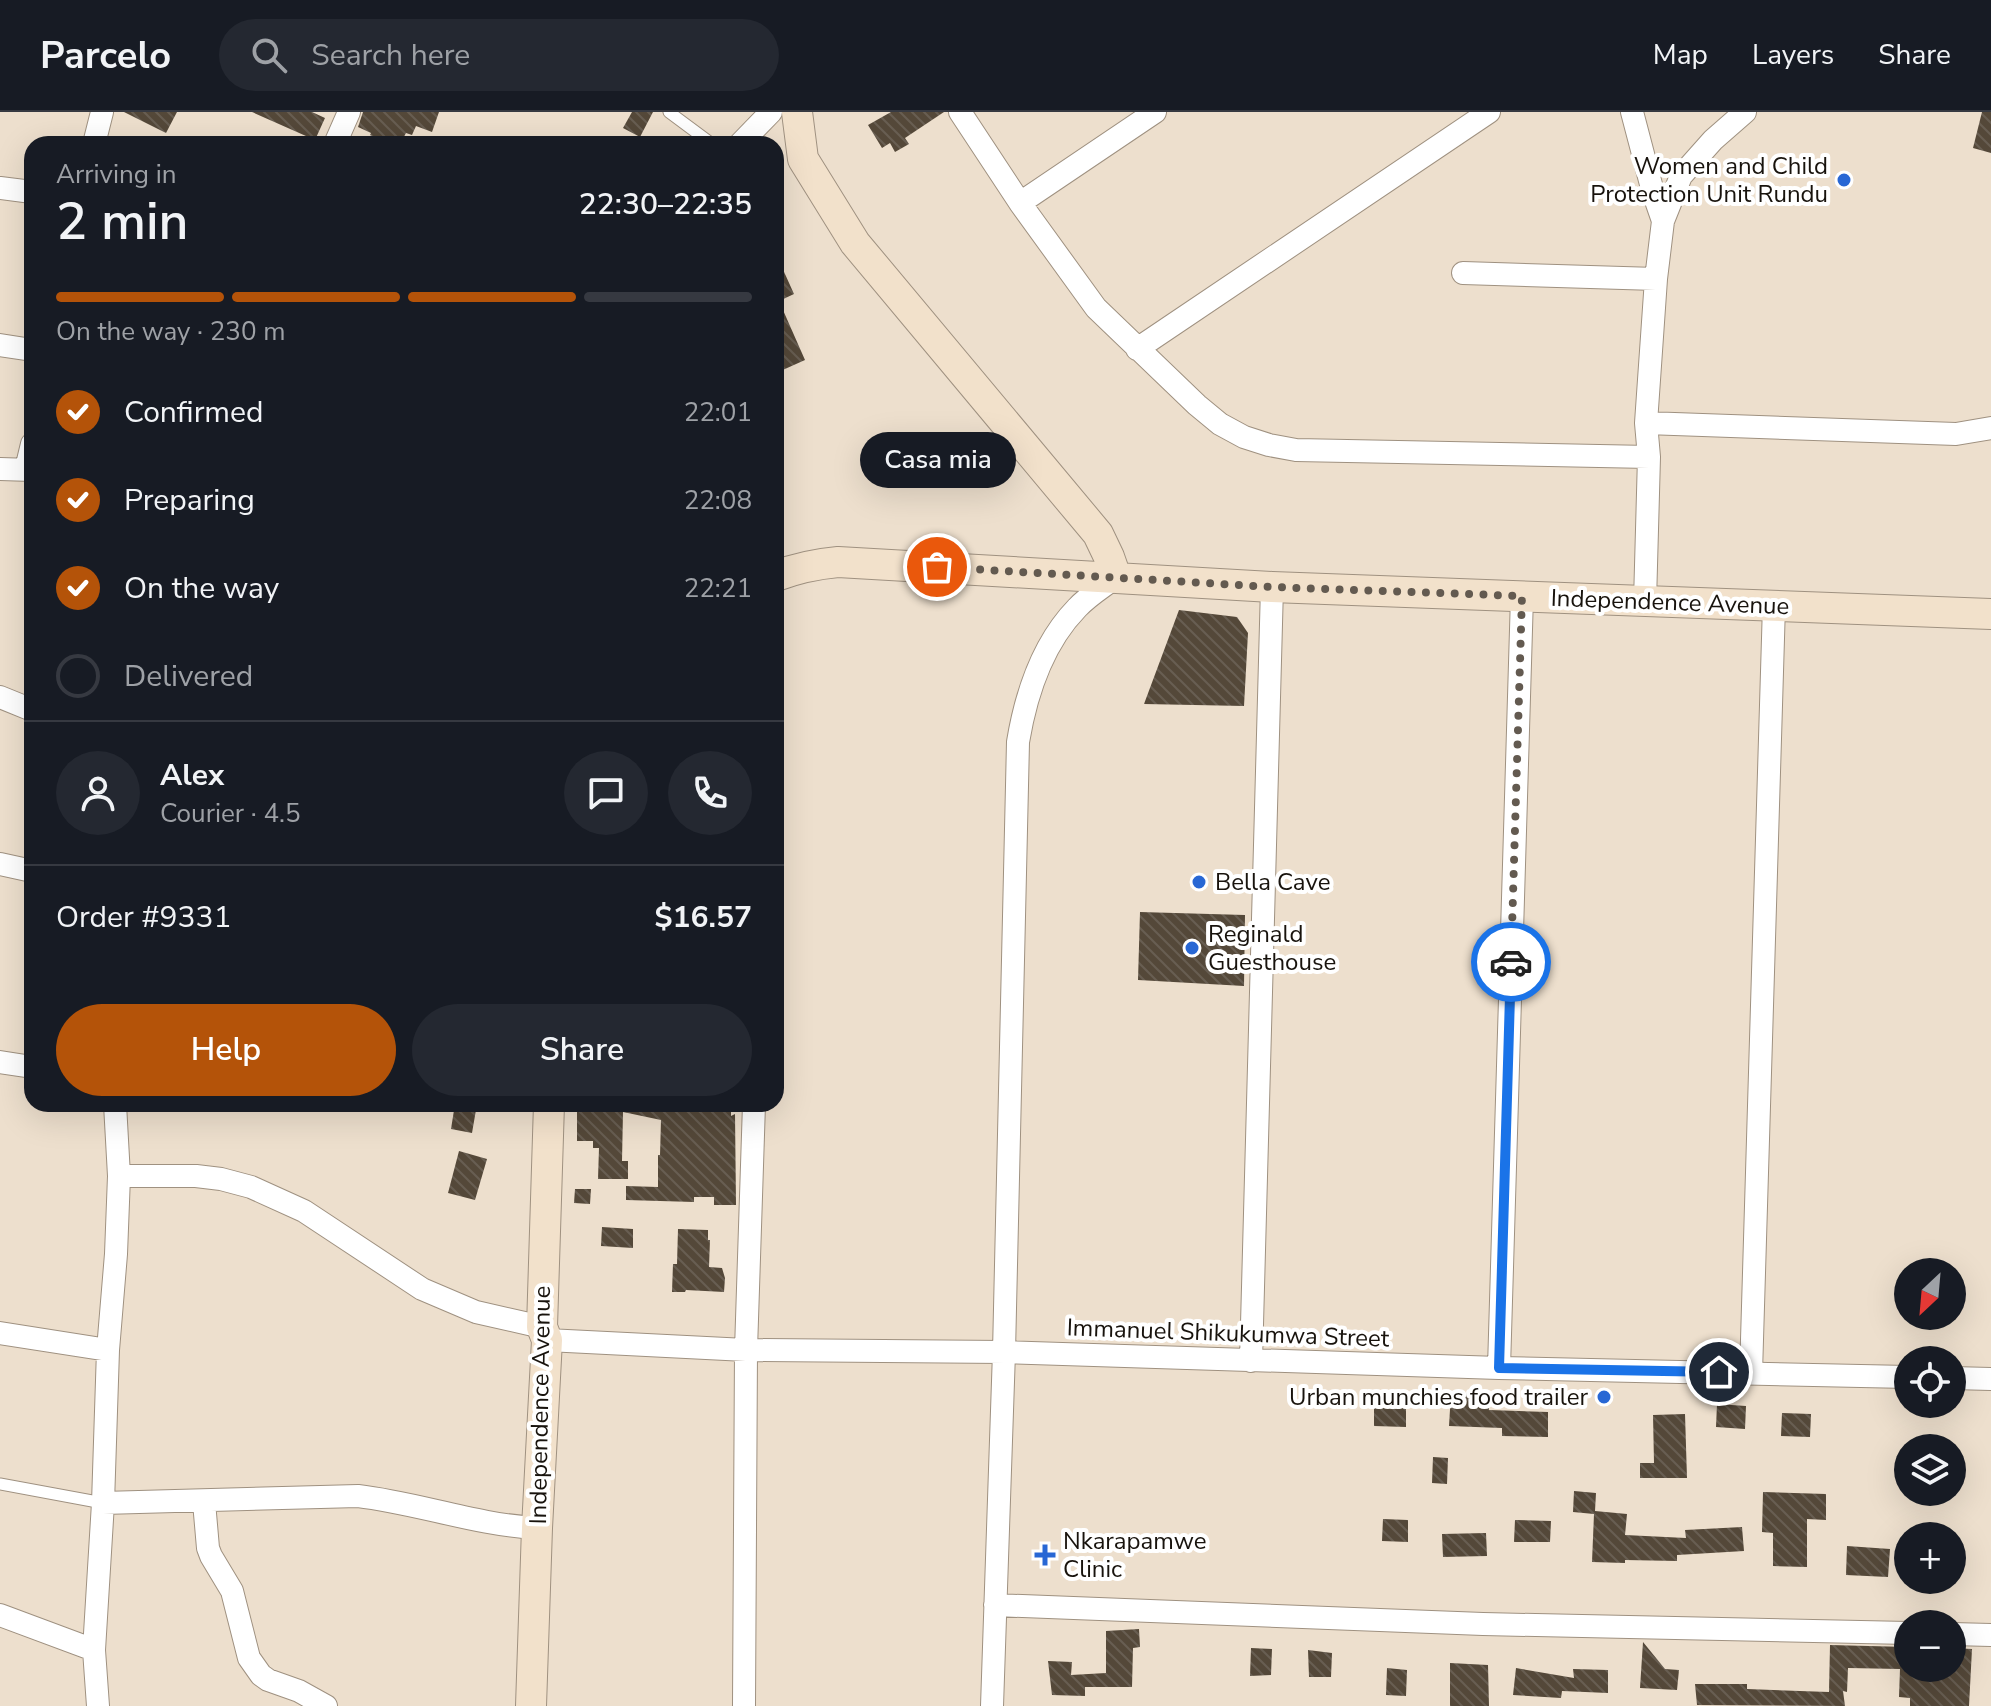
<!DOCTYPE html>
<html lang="en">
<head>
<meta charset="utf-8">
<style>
  body { margin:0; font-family:"Nunito Sans",sans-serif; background:#242831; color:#f1f3f6; height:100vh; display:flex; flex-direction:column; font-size:30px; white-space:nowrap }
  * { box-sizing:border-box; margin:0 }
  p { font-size:26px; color:#9ea1a6 }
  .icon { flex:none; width:44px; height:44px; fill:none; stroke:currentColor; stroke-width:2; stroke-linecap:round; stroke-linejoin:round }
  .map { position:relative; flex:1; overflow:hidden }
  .panel { position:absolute; left:24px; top:24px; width:760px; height:976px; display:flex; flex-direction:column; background:#171b24; border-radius:24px; box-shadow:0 8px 32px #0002 }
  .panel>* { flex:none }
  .needle { width:52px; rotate:206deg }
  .tools { position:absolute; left:1894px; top:1146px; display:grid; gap:16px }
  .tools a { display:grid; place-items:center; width:72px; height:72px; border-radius:50%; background:#171b24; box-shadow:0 8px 32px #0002; font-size:40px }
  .pin { position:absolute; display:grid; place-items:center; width:68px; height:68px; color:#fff; margin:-34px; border:4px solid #fff; border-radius:50%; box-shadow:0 2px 8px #0007 }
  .courier { position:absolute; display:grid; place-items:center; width:80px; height:80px; margin:-40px; border:6px solid #1a73e8; border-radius:50%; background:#fff; color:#222; box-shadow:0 2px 10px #0007 }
  .bubble { position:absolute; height:56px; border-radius:28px; background:#171b24; box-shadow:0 8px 32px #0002; font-size:26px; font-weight:600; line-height:56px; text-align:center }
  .head em { font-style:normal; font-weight:600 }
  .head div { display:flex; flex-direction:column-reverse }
  .head { display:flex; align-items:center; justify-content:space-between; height:136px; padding:0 32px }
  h1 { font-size:52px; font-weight:600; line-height:60px }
  .bar { display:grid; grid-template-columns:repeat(4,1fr); gap:12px 8px; align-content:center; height:96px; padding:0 32px }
  .bar i { height:10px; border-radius:6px; background:#363941 }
  .bar .current { background:#b45309 }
  .bar p { grid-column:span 4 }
  .line { display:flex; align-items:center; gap:20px; padding:0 32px; border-top:2px solid #363941 }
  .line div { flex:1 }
  .round { display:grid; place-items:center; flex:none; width:84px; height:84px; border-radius:42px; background:#242831 }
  ol { padding:0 32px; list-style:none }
  li { display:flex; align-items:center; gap:24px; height:88px }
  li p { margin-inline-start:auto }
  li .icon { padding:8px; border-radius:50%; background:#b45309; color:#fff; stroke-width:4 }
  li:last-child { color:#9ea1a6 }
  li i { width:44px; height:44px; border:4px solid #363941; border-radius:50% }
  .button { display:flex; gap:16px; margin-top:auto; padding:16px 32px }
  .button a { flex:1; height:92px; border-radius:48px; background:#b45309; color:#fff; font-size:32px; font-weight:600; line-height:92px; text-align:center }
  .button a+a { background:#242831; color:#f1f3f6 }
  header { display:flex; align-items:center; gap:48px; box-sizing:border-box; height:112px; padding:0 40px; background:#171b24; border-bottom:2px solid #363941 }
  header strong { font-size:38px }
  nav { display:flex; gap:44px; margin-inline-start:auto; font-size:28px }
  .search { width:560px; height:72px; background:#242831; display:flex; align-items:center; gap:20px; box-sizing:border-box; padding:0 28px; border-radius:44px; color:#9ea1a6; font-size:30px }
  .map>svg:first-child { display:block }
</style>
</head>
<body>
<header>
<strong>Parcelo</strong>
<div class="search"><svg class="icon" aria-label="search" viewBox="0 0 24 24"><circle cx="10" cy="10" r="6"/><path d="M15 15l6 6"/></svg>Search here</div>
<nav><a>Map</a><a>Layers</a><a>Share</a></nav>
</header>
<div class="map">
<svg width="1991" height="1594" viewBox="0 0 1991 1594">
  <defs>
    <pattern id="building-back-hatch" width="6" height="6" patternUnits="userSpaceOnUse" patternTransform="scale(2)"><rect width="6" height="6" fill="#544839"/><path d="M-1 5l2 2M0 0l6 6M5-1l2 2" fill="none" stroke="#685e52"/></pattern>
  </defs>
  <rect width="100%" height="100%" fill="#eddfcd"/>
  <!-- building -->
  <path fill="url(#building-back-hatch)" d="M124,0H177L166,21Z
    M252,0H312L325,6L315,28Z
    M363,0H439L432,20L416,14L412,23L406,21L400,32H366L372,24L370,23L371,21L358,15Z
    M632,0H653L640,25L623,16Z
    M891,0H944L905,26L909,32L895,40L890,31L882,36L868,13Z
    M1982,0H1991V41L1973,36Z
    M776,142L794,182L779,189L805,248L776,261Z
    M1179,498L1237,505L1248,521L1244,594L1144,592Z
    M1140,800L1245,803L1244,874L1138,868Z
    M455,992H477L472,1021L451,1017Z
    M577,992H731V1004L735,1002L736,1093H714V1085H694V1090L626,1088V1074L658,1075V1043H660L661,1008L623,1000L622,1049H628V1067H598L599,1036H593V1029H577Z
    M459,1039L487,1047L475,1088L448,1081Z
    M575,1077H591L590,1092L574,1091Z
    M602,1115L633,1117V1136L601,1134Z
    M678,1117L708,1118V1128H710L709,1155L722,1156L725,1166L724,1180L686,1178L685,1180H672L673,1152H677Z
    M1451,1281L1489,1282V1298L1548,1300V1325L1502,1324V1316L1449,1314Z
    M1717,1292L1746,1294L1745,1317L1716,1315Z
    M1374,1295L1406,1296V1315L1374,1314Z
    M1782,1301L1811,1302L1810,1325L1781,1324Z
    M1685,1302L1687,1366H1640V1351H1654L1653,1303Z
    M1433,1345L1448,1346L1447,1372L1432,1371Z
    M1574,1379L1596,1381L1595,1399L1627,1402L1625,1423L1686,1426L1685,1418L1742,1415L1744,1439L1677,1443V1449L1625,1448V1451L1592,1450L1594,1402L1573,1400Z
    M1763,1380L1826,1382V1408L1807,1407V1455L1773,1454V1421L1762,1420Z
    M1383,1407L1408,1408V1430L1382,1429Z
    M1515,1408L1551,1409L1550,1430H1514Z
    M1486,1421L1487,1444L1443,1445L1442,1422Z
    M1847,1434L1890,1437L1888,1465L1846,1463Z
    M1139,1517L1140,1535L1133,1536L1132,1575H1085V1584L1052,1583L1048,1549L1072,1550L1071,1563L1106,1561V1519Z
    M1643,1530L1665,1557L1679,1558L1677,1578L1640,1576Z
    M1830,1533L1908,1535V1556H1952V1536L1972,1537L1969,1594H1910V1586L1899,1585L1900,1557L1848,1556L1847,1580L1843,1579L1845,1594L1697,1593L1695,1572H1747V1577L1829,1580Z
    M1251,1536L1272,1537L1271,1563L1250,1564Z
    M1308,1538L1332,1541L1331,1565H1309Z
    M1450,1551L1488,1553L1489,1594H1450Z
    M1387,1556L1407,1558L1406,1584L1386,1583Z
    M1516,1556L1574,1566L1573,1557L1608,1558V1581L1562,1579L1561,1586L1513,1583Z"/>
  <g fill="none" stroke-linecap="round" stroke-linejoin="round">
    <!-- lane casing -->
    <g stroke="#9f9180" stroke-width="13">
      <path id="lane" d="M669,0L712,32
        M0,1372L103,1391"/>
    </g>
    <!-- street casing -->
    <g stroke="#9f9180" stroke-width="24">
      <path id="street" d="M960,0L1020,91L1096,196L1197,293L1220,312L1244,325L1269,333L1296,338L1649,345
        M1632,0L1653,80L1663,109
        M94,32L102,0
        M335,32L349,0
        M740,32L771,0
        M0,76L32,80
        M1020,91L1155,0
        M1463,161L1656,167
        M0,233L32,238
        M1137,237L1489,0
        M1646,311L1956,322L1991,316
        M0,357L32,358
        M26,357L32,332
        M1645,490L1649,345L1646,311L1656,167L1663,109L1681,64L1713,28L1745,0
        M0,585L32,598
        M0,752L32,759
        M0,950L32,955
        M119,1064H196L221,1067L251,1075L304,1099L422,1177L476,1200L542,1215
        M0,1221L108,1238
        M547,1228L746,1238L1004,1240L1499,1256L1908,1265
        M1251,1249L1272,475
        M1499,1256L1522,484
        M1751,1261L1774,493
        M1952,1266L1991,1267
        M204,1390L208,1436L211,1444L232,1479L249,1546L261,1563L268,1568L299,1579L326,1594
        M103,1391L358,1384C418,1391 476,1413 537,1416
        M995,1493L1483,1512L1908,1521
        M0,1503L94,1538
        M1952,1522L1991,1523
        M98,1594L94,1538L103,1391L108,1238L116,1142L119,1064L115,992
        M744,1594L746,1238L754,992
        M992,1594L1004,1240L1018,630C1026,582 1042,532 1077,496C1088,484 1103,475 1116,465"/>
    </g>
    <!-- secondary casing -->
    <g stroke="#9f9180" stroke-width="32">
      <path id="secondary" d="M797,0L803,47L855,131L1098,422L1109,445L1116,465
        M776,464C797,456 816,452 838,450L1272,475L1991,502
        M531,1594L537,1416L547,1228L542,1215L549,992"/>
    </g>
    <!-- lane -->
    <use href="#lane" stroke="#fff" stroke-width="11"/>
    <!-- street -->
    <use href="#street" stroke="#fff" stroke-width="22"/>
    <!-- secondary -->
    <use href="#secondary" stroke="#f2e1cb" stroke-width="30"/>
  </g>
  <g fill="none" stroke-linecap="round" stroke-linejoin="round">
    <!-- done -->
    <path stroke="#635a50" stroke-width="8" stroke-dasharray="0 14.4" d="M937,455L1272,475L1522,484L1511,850"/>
    <!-- route -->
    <path stroke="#1a73e8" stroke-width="10" d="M1511,850L1499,1256L1719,1260"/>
  </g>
  <!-- markers -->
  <g fill="#2867d4" stroke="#fff" stroke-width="3">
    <circle cx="1844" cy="68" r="8"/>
    <circle cx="1199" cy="770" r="8"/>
    <circle cx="1192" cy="836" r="8"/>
    <circle cx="1604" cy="1285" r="8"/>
    <path d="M1041 1431h8v8h8v8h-8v8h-8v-8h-8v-8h8z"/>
  </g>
  <g text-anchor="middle" stroke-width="8" stroke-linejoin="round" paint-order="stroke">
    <!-- poi labels -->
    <g font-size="24" fill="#18130d" stroke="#fff" text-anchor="start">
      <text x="1828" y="62" text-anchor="end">Women and Child<tspan x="1828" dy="28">Protection Unit Rundu</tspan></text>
      <text x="1215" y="778">Bella Cave</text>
      <text x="1208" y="830">Reginald<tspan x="1208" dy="28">Guesthouse</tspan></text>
      <text x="1588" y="1293" text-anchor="end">Urban munchies food trailer</text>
      <text x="1063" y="1437">Nkarapamwe<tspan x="1063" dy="28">Clinic</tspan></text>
    </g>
    <!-- street labels -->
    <g font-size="24" fill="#18130d" stroke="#fff">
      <text transform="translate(1670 490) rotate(2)" y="8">Independence Avenue</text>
      <text transform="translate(1228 1221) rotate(2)" y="8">Immanuel Shikukumwa Street</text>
      <text transform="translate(540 1293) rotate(-89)" y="8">Independence Avenue</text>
    </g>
  </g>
</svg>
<div class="tools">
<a><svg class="needle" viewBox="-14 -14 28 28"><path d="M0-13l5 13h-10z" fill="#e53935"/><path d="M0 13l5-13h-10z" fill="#9ea1a6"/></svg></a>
<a><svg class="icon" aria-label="locate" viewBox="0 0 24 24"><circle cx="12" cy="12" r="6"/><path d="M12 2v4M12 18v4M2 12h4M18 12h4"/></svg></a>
<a><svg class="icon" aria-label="layers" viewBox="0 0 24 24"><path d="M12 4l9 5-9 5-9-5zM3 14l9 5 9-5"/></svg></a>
<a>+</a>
<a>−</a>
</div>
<div class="pin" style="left:937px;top:455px;background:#ea580c"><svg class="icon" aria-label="bag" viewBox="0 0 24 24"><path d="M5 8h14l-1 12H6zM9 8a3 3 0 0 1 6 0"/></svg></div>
<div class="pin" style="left:1719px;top:1260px;background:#1f2937"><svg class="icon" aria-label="home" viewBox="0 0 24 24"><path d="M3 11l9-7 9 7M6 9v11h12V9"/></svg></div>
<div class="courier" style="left:1511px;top:850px"><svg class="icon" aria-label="car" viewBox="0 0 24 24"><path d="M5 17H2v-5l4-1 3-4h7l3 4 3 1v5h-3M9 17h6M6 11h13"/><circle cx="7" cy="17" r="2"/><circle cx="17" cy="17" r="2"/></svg></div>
<div class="bubble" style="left:860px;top:320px;width:156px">Casa mia</div>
<section class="panel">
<div class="head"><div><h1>2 min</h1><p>Arriving in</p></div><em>22:30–22:35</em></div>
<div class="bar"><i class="current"></i><i class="current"></i><i class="current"></i><i></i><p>On the way · 230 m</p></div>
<ol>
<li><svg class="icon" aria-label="check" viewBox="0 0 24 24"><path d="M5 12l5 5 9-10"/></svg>Confirmed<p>22:01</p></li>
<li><svg class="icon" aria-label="check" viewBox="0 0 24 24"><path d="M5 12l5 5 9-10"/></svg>Preparing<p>22:08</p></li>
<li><svg class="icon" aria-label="check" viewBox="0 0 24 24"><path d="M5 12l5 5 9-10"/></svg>On the way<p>22:21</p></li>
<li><i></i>Delivered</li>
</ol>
<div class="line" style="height:144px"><a class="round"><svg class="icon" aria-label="person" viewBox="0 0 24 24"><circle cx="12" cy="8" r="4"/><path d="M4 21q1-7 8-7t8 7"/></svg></a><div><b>Alex</b><p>Courier · 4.5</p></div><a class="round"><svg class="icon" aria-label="chat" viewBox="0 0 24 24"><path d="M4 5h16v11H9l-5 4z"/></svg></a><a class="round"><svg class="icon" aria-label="phone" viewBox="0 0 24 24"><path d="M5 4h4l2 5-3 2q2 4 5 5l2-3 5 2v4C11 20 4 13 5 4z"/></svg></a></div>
<div class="line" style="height:104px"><div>Order #9331</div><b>$16.57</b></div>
<div class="button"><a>Help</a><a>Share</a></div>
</section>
</div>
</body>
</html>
